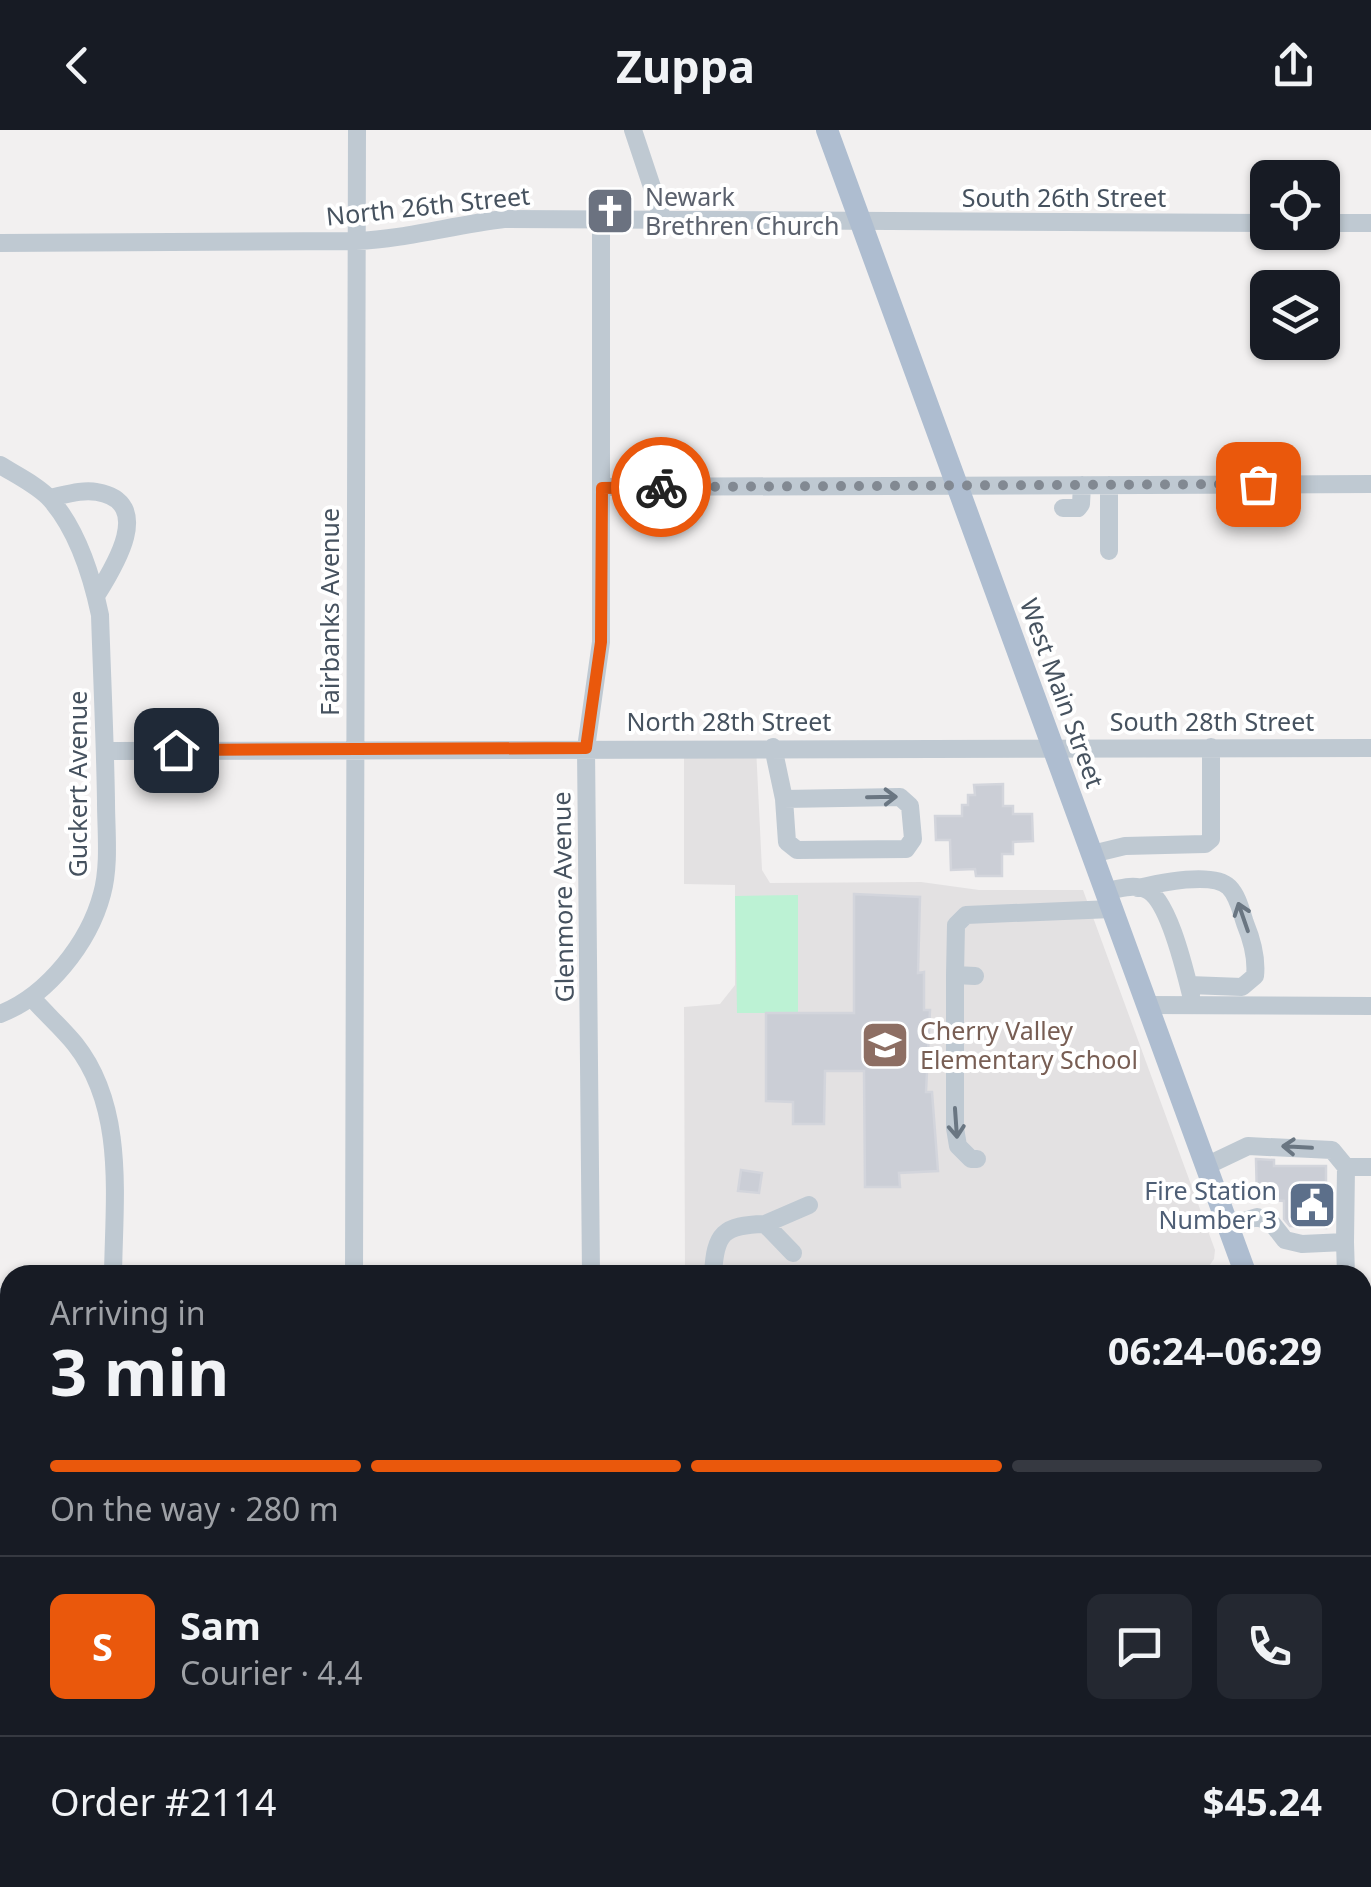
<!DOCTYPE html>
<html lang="en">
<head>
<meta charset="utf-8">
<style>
  body { margin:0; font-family:"Noto Sans",sans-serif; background:#242831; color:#f1f3f6; height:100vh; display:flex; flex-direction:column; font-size:38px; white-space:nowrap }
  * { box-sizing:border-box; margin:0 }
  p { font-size:32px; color:#9ea1a6 }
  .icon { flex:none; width:55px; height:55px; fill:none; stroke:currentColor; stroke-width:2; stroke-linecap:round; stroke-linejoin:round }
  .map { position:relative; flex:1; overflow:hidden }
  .side { position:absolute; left:0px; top:1135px; width:1372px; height:622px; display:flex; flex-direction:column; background:#171b24; border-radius:30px 30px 0 0; box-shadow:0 2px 8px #0004 }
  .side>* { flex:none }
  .tools { position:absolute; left:1250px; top:30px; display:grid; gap:20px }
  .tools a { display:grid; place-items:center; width:90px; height:90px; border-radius:15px; background:#171b24; box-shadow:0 2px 8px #0004; font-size:50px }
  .pin { position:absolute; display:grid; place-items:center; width:85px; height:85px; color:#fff; margin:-42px; border-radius:20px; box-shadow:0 5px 15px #0006 }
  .courier { position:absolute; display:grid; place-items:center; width:100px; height:100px; margin:-50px; border:8px solid #ea580c; border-radius:50%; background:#fff; color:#222; box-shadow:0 2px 12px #0007 }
  .headline em { font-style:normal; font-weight:700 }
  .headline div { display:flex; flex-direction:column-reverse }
  .headline { display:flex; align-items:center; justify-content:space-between; height:170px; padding:0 50px }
  h1 { font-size:65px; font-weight:700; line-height:75px }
  .bar { display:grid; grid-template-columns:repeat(4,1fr); gap:15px 10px; align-content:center; height:120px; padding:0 50px }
  .bar i { height:12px; border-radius:8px; background:#363941 }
  .bar .selected { background:#ea580c }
  .bar p { grid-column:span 4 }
  .line { display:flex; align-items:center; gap:25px; padding:0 50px; border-top:2px solid #363941 }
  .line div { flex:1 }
  .round { display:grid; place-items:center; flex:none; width:105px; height:105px; border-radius:15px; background:#242831 }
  header { display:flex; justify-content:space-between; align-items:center; height:130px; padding:0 50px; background:#171b24; font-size:45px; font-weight:700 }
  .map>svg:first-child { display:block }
</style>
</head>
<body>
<header><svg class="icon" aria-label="back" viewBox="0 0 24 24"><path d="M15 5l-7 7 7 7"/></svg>Zuppa<svg class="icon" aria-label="share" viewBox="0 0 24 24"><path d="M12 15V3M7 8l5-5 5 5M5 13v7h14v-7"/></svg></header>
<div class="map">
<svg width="1371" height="1757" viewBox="0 0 1371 1757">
  <rect width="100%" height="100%" fill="#f2f0f0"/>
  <!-- education -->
  <path fill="#e3e1e2" d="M684,617H756L762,740L770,753L921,752L979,760H1083L1215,1120L1214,1129L1204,1143L685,1145L684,877L720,874L735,855V755L684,754Z"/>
  <!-- green -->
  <path fill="#bcf2d4" d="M798,765V883H737L735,766Z
    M0,1172H10V1748H335V1757H0Z"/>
  <!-- building -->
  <path fill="#cbced6" stroke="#d3d5dc" stroke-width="2.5" d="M1003,654V676H1013V684H1032L1033,711L1013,712V724H1002V746H976L975,739L951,740L950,710H936L935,686H962V675H968V665H975L974,655Z
    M854,764L920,767L918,843L924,842V880H930L926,962H932L938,1041L899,1043L900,1057H865L864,941H825L824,994H793V972L766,971V883H854Z
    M1256,1029L1274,1030V1036H1326V1098L1290,1096L1284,1089V1071L1257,1069Z
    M741,1040L762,1043L759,1063L738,1061Z"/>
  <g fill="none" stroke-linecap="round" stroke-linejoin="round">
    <!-- path -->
    <path stroke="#71d3a9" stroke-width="2.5" stroke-dasharray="8 5" stroke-linecap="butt" d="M0,1439L10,1444
      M0,1472L10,1473
      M0,1599L10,1592"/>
    <!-- minor -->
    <path stroke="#bfc9d2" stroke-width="18" d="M633,0L663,90
      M1322,93H1371
      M0,113L356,111C406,109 453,95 504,89L1268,93
      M0,335C16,345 39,356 51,370C77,400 92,447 100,485C102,547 105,609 106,671C106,701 110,735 102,764C89,813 47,866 0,884
      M602,357L1371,354
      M50,368C65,365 82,359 97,362C156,372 113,439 96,466
      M1063,378H1078L1081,374L1082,355
      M1109,421V355
      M773,617L784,669L787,712L797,720L906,719L913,709L910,676L900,667L784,669
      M105,621L1371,618
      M1092,724L1125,716L1205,714L1211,709V617
      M1138,758C1159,753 1213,741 1229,757C1238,766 1241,781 1245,793C1252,810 1257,828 1255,846L1242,857L1189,855
      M1106,761C1118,759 1133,754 1145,759C1168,767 1185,841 1191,865
      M955,845L956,795L966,785L1112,779
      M975,846L955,845V998L958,1016L971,1029H977
      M33,869C46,884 62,898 75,914C126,978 114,1069 113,1145
      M1147,875L1371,876
      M1206,1036L1248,1016L1332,1020L1346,1037L1345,1112
      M1346,1037H1371
      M1228,1096L1257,1087L1271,1092L1285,1110L1302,1114L1345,1112L1346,1145
      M793,1123L765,1094L809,1075
      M354,1145L357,0
      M591,1145L586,618L601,512V89
      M713,1145C715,1103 723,1095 765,1094
      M1362,1165H1371
      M0,1167H10
      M1362,1439H1371
      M340,1748V1757
      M1190,1748V1757
      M596,1757V1748
      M902,1757V1748"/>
    <!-- major -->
    <path stroke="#aebdd0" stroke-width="22" d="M827,0L1246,1145
      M1362,1475L1371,1496"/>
  </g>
  <!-- one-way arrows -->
  <defs><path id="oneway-shaft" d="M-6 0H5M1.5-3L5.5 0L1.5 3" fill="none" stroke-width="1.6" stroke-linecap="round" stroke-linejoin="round" transform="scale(2.5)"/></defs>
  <g stroke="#6a7682">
    <use href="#oneway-shaft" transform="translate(882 667) rotate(-1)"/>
    <use href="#oneway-shaft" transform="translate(1243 787) rotate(-109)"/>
    <use href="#oneway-shaft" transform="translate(956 993) rotate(86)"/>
    <use href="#oneway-shaft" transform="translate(1297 1017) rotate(-177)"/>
  </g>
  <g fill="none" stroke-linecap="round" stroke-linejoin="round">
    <!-- done -->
    <path stroke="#828992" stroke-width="10" stroke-dasharray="0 18" d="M661,357L1258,354"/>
    <!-- route -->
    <path stroke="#ea580c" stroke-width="12" d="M176,620L586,618L601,512L602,358L661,357"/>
  </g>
  <!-- icons -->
  <defs>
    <g id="church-square" transform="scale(2.5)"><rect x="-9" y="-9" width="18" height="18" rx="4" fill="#6b7280" stroke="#fff"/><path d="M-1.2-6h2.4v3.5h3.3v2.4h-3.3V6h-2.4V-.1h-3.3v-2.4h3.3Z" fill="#fff"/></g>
    <g id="school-square" transform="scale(2.5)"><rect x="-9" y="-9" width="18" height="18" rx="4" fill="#8d6e63" stroke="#fff"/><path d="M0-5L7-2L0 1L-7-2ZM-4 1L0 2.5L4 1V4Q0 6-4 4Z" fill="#fff"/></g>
    <g id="civic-square" transform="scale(2.5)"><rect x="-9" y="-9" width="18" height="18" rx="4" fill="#5c6f8a" stroke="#fff"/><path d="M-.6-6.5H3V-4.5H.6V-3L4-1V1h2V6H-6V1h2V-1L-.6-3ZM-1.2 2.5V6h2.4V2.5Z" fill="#fff"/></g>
  </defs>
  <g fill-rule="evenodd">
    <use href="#church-square" x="610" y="81"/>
    <use href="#school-square" x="885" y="915"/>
    <use href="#civic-square" x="1312" y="1075"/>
  </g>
  <g text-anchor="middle" stroke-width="8" stroke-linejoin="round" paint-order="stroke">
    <!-- worship labels -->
    <g font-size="25" fill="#5b616d" stroke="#fff" text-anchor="start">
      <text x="645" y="76">Newark<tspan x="645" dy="29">Brethren Church</tspan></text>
    </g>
    <!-- street labels -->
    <g font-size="25" fill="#46525f" stroke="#fff">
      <text x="1064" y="77">South 26th Street</text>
      <text transform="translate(428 76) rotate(-6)" y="9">North 26th Street</text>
      <text transform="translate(330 482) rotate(-90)" y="9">Fairbanks Avenue</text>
      <text transform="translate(1062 563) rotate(70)" y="9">West Main Street</text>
      <text x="729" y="601">North 28th Street</text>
      <text x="1212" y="601">South 28th Street</text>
      <text transform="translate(78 654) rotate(-90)" y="9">Guckert Avenue</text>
      <text transform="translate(563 767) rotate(-91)" y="9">Glenmore Avenue</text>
    </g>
    <!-- education labels -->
    <g font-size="25" fill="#785e54" stroke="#fff" text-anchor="start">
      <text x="920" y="910">Cherry Valley<tspan x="920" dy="29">Elementary School</tspan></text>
    </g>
    <!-- service labels -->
    <g font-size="25" fill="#4e5e75" stroke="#fff" text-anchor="end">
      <text x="1277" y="1070">Fire Station<tspan x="1277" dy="29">Number 3</tspan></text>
    </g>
  </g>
</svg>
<div class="tools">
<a><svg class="icon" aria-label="locate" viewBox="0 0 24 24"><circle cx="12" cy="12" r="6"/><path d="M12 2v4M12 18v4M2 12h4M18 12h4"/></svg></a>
<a><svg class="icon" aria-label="layers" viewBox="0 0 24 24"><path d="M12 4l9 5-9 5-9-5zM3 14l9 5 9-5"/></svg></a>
</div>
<div class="pin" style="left:1258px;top:354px;background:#ea580c"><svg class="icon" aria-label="bag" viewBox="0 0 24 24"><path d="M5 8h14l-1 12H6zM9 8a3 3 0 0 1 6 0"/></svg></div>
<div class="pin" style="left:176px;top:620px;background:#1f2937"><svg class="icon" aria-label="home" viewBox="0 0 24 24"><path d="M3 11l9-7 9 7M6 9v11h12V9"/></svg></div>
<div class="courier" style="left:661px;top:357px"><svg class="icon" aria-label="bike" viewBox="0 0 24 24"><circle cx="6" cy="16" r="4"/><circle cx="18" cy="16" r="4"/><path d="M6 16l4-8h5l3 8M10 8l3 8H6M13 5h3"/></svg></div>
<section class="side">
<div class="headline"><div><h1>3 min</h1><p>Arriving in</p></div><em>06:24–06:29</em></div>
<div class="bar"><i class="selected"></i><i class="selected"></i><i class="selected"></i><i></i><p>On the way · 280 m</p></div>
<div class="line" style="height:180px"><b class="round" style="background:#ea580c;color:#fff">S</b><div><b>Sam</b><p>Courier · 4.4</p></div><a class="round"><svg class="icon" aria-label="chat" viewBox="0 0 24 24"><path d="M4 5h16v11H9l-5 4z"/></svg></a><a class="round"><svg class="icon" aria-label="phone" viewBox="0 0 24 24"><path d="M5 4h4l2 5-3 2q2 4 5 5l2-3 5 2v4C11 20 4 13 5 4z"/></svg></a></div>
<div class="line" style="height:130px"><div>Order #2114</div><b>$45.24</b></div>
</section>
</div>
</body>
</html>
